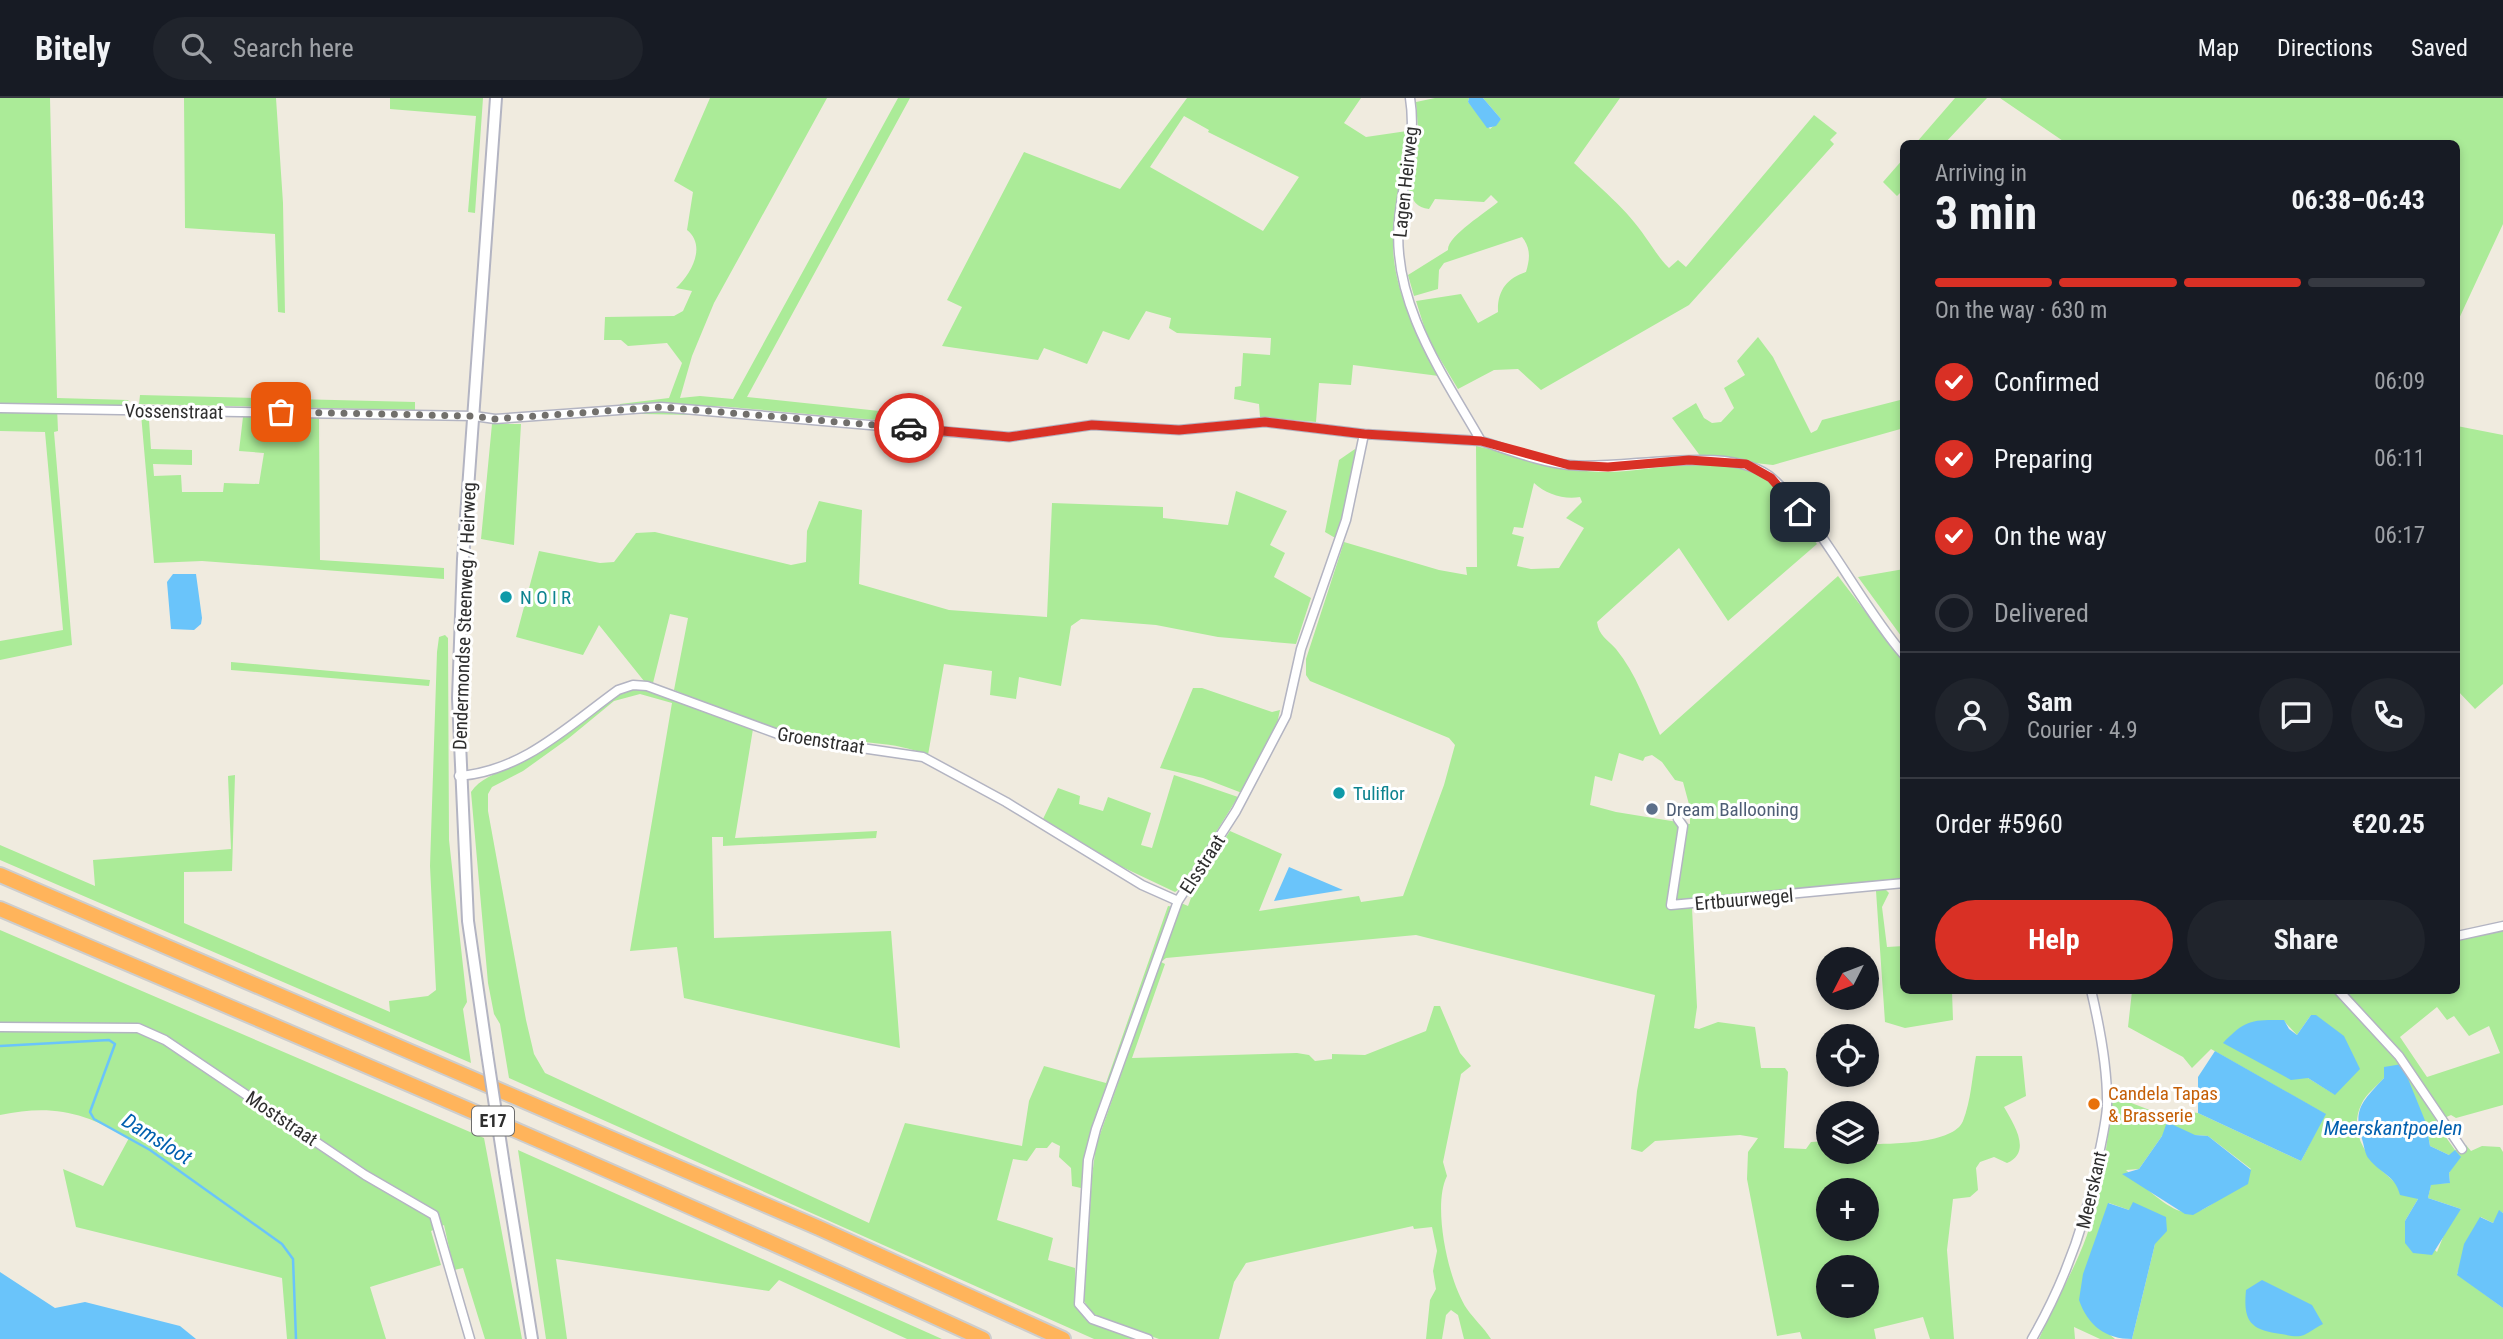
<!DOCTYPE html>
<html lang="en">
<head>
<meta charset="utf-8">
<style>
  body { margin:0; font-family:"Roboto Condensed",sans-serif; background:#20242c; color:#f1f3f6; height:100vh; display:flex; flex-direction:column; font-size:26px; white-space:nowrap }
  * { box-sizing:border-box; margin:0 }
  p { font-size:23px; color:#9ea1a6 }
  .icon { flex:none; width:38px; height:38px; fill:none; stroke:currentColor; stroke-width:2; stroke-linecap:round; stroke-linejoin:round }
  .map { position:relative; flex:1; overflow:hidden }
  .details { position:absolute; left:1900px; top:42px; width:560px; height:854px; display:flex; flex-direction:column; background:#171b24; border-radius:10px; box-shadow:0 4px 10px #0003 }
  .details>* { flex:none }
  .needle { width:46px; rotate:228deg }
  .tools { position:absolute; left:1816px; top:849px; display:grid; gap:14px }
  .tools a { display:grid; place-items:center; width:63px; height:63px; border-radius:50%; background:#171b24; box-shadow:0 4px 10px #0003; font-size:35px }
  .pin { position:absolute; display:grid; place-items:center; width:60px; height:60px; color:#fff; margin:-30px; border-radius:14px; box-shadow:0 4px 10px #0006 }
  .courier { position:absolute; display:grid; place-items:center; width:70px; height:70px; margin:-35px; border:5px solid #d93025; border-radius:50%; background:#fff; color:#222; box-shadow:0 2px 9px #0007 }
  .head em { font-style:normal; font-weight:700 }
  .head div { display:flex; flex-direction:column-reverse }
  .head { display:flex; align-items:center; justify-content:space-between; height:119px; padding:0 35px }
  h1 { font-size:46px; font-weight:700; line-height:52px }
  .bar { display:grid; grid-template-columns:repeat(4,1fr); gap:10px 7px; align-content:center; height:84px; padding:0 35px }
  .bar i { height:9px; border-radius:5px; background:#363941 }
  .bar .current { background:#d93025 }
  .bar p { grid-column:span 4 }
  .line { display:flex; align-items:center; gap:18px; padding:0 35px; border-top:2px solid #363941 }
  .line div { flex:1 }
  .round { display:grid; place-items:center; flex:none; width:74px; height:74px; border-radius:37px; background:#20242c }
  ol { padding:0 35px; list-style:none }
  li { display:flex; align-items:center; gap:21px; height:77px }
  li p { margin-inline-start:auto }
  li .icon { padding:7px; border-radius:50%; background:#d93025; color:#fff; stroke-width:4 }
  li:last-child { color:#9ea1a6 }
  li i { width:38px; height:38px; border:4px solid #363941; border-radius:50% }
  .cta { display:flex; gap:14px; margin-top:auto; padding:14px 35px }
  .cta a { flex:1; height:80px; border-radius:42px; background:#d93025; color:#fff; font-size:28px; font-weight:700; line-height:80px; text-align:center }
  .cta a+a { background:#20242c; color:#f1f3f6 }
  header { display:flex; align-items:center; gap:42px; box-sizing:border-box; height:98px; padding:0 35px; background:#171b24; border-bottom:2px solid #363941 }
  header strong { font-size:33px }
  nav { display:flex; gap:38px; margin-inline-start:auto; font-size:24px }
  .search { width:490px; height:63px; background:#20242c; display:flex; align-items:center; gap:18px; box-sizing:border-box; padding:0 24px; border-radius:38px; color:#9ea1a6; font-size:26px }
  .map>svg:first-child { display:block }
</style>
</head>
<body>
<header>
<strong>Bitely</strong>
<div class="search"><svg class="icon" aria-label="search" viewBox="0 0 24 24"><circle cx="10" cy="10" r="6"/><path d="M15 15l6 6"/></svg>Search here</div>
<nav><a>Map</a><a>Directions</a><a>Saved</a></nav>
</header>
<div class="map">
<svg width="2503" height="1241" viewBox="0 0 2503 1241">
  <rect width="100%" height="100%" fill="#f0ebdf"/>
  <!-- green -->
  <path fill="#abeb98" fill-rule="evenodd" d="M0,0H50L57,300L128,302L133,310L57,309L58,333L54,334L72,547L0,562V543L63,532L45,334L0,333Z
    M184,0H276L283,105L285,215L278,214L275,136L185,130Z
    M390,0H483L475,115L468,114L476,18L390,11Z
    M710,0H827L714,205L692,258L680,300L700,298L733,301L898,0H910L747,299L889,314L888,323L718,308H696V317L642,316L641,307L620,309V306L669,300L682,265L667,245L628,248L621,242H604L605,219L674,218L683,213L692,193L676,190C691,176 707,148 687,132L693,94L674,83Z
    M1187,0H1361L1344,25L1366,39L1407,33C1404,71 1393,108 1393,146C1393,191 1418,240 1439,278L1353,267L1351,287L1319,285L1316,324L1260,319L1259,306L1234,301L1235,289L1241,288L1243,255L1270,257L1271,240L1177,235L1169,230L1171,220L1146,213L1129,242L1103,233L1087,266L1044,250L1038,262L942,248L962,209L947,202L1024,54L1120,91ZM1184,18L1209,32L1208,34L1299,79L1263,133L1150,69Z
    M1435,0H1469L1468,4L1490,31L1501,21L1483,0H1620L1574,65C1598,88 1628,112 1646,140C1654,151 1659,160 1669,170L1678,162L1686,169L1814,17L1837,35L1830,42L1834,46L1689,207L1541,292L1518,271L1494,272L1458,291L1428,241L1416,203L1461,196L1478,225L1498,214C1497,193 1507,180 1526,174C1530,161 1531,150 1522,139L1444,165L1439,172L1438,191L1414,198L1408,177L1448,152C1447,138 1487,114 1498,104L1491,97L1484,104L1435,101L1429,111C1417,110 1412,102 1409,92L1418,31L1416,4Z
    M1955,0H1987L1945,45H1916Z
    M2000,0H2503V126L2457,225V46L2066,45Z
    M1904,60V91L1897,98L1883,84Z
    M1758,239L1773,259L1811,335L1817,332L1822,322L1904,301V330L1773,367L1701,359L1672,320L1696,305L1704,320L1712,325L1721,324L1734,310L1724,290L1745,277L1737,263Z
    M140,297L415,304V312L139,306Z
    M141,316H189V320L149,322L151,351L192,352V367L153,366L154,378L181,377L182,394H223L224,385L259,386L264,355L239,353L243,319L319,320L320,462L444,470V481L202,463L154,465Z
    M492,326H521L514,447L481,441Z
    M2457,328L2503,337V586L2475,611L2457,592Z
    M1476,348C1518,357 1558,373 1601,374C1647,375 1706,356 1750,371C1774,379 1802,425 1817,446L1728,523L1679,450L1597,524C1599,538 1607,541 1616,551C1636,575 1647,608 1660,637L1838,478L1904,564V783L1685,803L1692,810L1697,909L1694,930L1699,931L1718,924L1755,929L1761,970H1785L1788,974L1784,1050L1806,1051L1811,1044L1829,1043V1054H1867V1046C1890,1046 1954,1046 1963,1023C1971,1003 1972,979 1976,958H2022L2026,998L2004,1009C2013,1025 2033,1054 2007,1065L1994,1059L1980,1064L1976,1070L1978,1092L1970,1099L1953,1101L1947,1152L1954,1241H1930L1923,1219L1874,1231L1876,1241H1802L1800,1234L1777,1238L1747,1081L1748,1054L1758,1040L1740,1037L1655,1043L1642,1054L1631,1051L1637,993L1655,897L1416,837L1166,860L1161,864L1165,866L1132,960L1297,955L1309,957L1315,963L1332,961V956L1365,957L1426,933L1434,908H1440L1460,955L1471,968L1461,976L1443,1064L1447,1078C1432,1107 1448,1183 1467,1211C1474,1221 1484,1230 1491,1241H1464L1458,1217L1451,1212L1446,1217L1442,1241H1426L1430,1202L1436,1191L1433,1173L1437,1153L1432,1129L1414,1131L1413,1128L1246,1165L1234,1184L1219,1241H1159L1093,1217L1084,1203L1092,1078L1096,1048L1181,805L1188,808L1191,800L1188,798L1230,733L1282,756L1259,813L1359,798L1361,804L1403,798L1444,687L1455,647L1449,640L1310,583L1306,577V561L1344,444L1439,472L1467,477L1466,469H1477ZM1534,385C1546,396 1564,402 1580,399L1582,404L1566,420L1584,430L1559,470L1531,471L1517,468L1524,439L1512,436L1514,429L1523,430ZM1619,655L1643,663L1645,659L1652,657L1662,664L1675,682L1683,684L1690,710V726L1616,714L1590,707L1595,678L1612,683ZM1829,1092H1867V1130H1829ZM1829,1169H1867V1208H1829Z
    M1355,351L1356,356L1337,441L1325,434L1339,362Z
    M1236,393L1287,413L1270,447L1285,455L1274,479L1311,500L1296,546L1218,539L1156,527L1081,521L1071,528L1061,588L1019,579L1016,601L990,597L992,573L944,566L928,657C894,643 858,645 822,640C771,633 722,612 674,592L688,520L670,516L653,585L644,583L599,527L583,557L516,539L539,453L600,465L614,464L636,435L655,434L791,467L806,464L807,433L819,403L862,412L859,486L949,512L1047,519L1052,405L1163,409V420L1228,427Z
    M1904,471V542L1858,479Z
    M445,537L448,540L449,742L467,904L463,911L471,965L0,762V747L95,788L93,762L231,751L228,678L235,677L232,773L184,774V825L390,914L389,903L428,898L436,892L430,768L437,554L439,539Z
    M231,564L430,582L429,588L231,572Z
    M1193,590H1202L1272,614L1280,612L1277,626L1242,695L1203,680L1160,670Z
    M642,591L753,631L735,740L877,733L876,740L723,748V739H712L714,840L891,833L900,950L684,900L677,849L630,853L672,605L640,596L614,603L569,640L523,673L492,689L488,696V713L526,922L534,956L545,975L869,1125L905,1025L1022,1048L1029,1003L1044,968L1106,985L1168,808L1174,809L1087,1046L1081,1090L1072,1088L1071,1070L1059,1059L1060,1048L1052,1044L1047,1050H1036L1027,1063L1013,1061L997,1122L1053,1140L1048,1162L1075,1170L1076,1203L1085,1221L1137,1241H1094L509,980L500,926L494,916L488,885L471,694C483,676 509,672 527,661C558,642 607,591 642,591Z
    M1174,677L1238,699L1181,790L1175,794L1118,767L1043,721L1058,690L1080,698L1079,706L1103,713L1108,699L1151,715L1141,747L1152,750Z
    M1885,791L1889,795L1882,809L1887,849L1904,848V892L1952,893L1953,922L1905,930L1885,924L1876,793Z
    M0,832L484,1040L522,1241H485L463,1170L454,1172L444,1127L431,1133L441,1167L370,1189L386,1241H287L282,1180L76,1129L63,1071L103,1088L129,1040C83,1014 52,1006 0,1017Z
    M2503,832V1007L2456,1020L2451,1017L2435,1024L2455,1052L2466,1047L2471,1053L2482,1048L2500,1049L2503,1054V1115L2500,1113L2493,1125L2481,1119L2457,1176L2503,1210V1241H2132L2155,1146L2129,1112L2109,1105V1236L2115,1241H2100L2074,1229L2075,1241H2039C2054,1206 2074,1173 2087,1137C2102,1092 2107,1045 2113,998L2189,1027L2191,1014L2198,1015L2301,1063L2325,1016L2211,951L2192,970L2183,959L2128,929L2132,893L2457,892V842ZM2437,909L2447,922L2454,918L2469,938L2489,928L2500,955L2427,979L2400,939ZM2311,917L2334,996L2308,980L2283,922L2297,937ZM2384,980L2426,1025L2430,1048L2449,1057L2455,1065L2449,1075L2450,1085L2431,1086L2428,1100L2461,1111L2448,1127L2437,1154L2405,1123L2418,1101C2389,1081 2341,1046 2362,1005C2366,996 2377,988 2384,980ZM2195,1037L2208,1038L2251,1071C2192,1129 2188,1129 2126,1072L2139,1071L2162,1038Z
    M518,1052L942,1241H907L779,1182L769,1193L556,1161L567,1241H546Z"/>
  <!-- water -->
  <path fill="#6ac4fa" d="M1469,0H1483L1501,21L1496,28L1487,30L1468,4Z
    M173,476H196L202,520L201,526L194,532L171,531L167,484Z
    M1289,769L1343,792L1274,803Z
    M2311,917H2316L2344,938L2360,971L2335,997L2308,980L2291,982L2223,945C2246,921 2252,922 2284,922L2289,931L2297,937Z
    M2215,953L2326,1016L2301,1063L2198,1015V979Z
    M2402,966L2426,1025L2430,1048L2449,1057L2455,1052L2461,1059L2449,1075L2450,1085L2431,1087L2428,1100L2461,1111L2432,1157L2413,1155L2405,1145V1123L2418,1101L2400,1097C2395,1077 2381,1076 2369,1061C2365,1057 2364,1047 2362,1041C2352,1010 2364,1002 2384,980V969Z
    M2167,1024L2195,1037L2208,1038L2251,1072L2248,1086L2193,1117L2185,1116L2122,1076L2139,1071L2162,1038Z
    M2133,1104L2166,1119L2167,1133L2155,1146L2132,1241C2106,1241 2088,1228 2079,1202L2083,1176L2108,1105L2129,1112Z
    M2499,1112L2503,1115V1210L2457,1177L2464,1146L2480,1119L2493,1125Z
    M0,1174L55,1210L85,1204L180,1228L196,1241H0Z
    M2262,1182L2312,1207L2323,1226C2317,1229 2310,1234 2304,1237C2297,1240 2288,1237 2281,1236C2250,1232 2243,1223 2246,1192Z"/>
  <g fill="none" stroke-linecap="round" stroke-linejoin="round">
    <!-- stream -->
    <path stroke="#6ac4fa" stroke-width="2.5" d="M0,948L109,942L115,946L90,1014L94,1021L150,1052L282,1146L293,1161L296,1241"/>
    <!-- minor casing -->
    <g stroke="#b3b4c2" stroke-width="11">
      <path id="minor" d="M1410,0C1417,42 1403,80 1399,122C1391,204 1442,275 1481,343C1510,352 1539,364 1569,367C1623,373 1732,344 1773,381C1823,426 1859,505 1904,557
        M0,310L474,318L495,321L661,309L1009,339L1092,327L1179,332L1265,324L1364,336L1481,343
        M459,678C523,673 568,628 618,592L633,587L647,588L786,639L923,659L1006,704L1142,787L1178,803
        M1678,721L1683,728L1671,807L1904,785
        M2457,838L2503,828
        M2338,892L2399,958L2462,1051
        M0,929L138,930L165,942L365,1077L434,1117L470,1241
        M1148,1241L1092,1221L1079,1206L1088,1062L1096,1031L1178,803L1236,713L1286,618L1301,551L1346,422L1364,336
        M2032,1241C2066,1182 2087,1123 2099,1056C2102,1041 2106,1024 2107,1009C2108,971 2100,930 2091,892"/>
    </g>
    <!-- secondary casing -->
    <g stroke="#b3b4c2" stroke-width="14">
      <path id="secondary" d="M487,955L468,823L458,600L463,461L496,0
        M505,1074L532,1241"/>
    </g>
    <!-- motorway casing -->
    <g stroke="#cdcdcd" stroke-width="18">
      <path id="motorway" d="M0,777L819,1130L1063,1241
        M0,811C329,951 658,1091 983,1241"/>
    </g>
    <!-- minor -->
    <use href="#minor" stroke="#fff" stroke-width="8"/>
    <!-- secondary -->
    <use href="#secondary" stroke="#fff" stroke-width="10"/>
    <!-- motorway -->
    <use href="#motorway" stroke="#ffb45b" stroke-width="14"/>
    <!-- secondary-bridge casing -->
    <g stroke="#b3b4c2" stroke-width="14" stroke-linecap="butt">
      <path id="secondary-bridge" d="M487,955L505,1074"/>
    </g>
    <!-- secondary-bridge -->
    <use href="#secondary-bridge" stroke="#fff" stroke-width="10"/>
  </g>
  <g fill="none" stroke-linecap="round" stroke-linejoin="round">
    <!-- done -->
    <path stroke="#72706c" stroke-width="7" stroke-dasharray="0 12.6" d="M281,314L474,318L495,321L661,309L909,330"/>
    <!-- route -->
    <path stroke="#d93025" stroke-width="9" d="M909,330L1009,339L1092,327L1179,332L1265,324L1364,336L1481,343L1569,367L1608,369L1689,362L1746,366L1771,380L1800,414"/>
  </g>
  <!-- markers -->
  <g fill="#0f9aa8" stroke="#fff" stroke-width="2.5">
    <circle cx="506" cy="499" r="7"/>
    <circle cx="1339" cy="695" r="7"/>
  </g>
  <circle fill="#5c6f8a" stroke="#fff" stroke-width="2.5" cx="1652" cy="711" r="7"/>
  <circle fill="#e8710a" stroke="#fff" stroke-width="2.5" cx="2094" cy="1006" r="7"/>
  <g text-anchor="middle" stroke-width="6" stroke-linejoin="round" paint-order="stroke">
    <!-- shield labels -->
    <rect fill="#fff" stroke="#6d6d6d" stroke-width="2" x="472" y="1008.5" width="42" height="29" rx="5"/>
    <g font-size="18" font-weight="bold" fill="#2e2e2e">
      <text x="493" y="1029">E17</text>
    </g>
    <!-- street labels -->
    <g font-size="19" fill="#2e2e2e" stroke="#fff">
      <text transform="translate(1405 84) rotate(-84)" y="7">Lagen Heirweg</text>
      <text transform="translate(174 313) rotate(1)" y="7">Vossenstraat</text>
      <text transform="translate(464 518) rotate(-88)" y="7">Dendermondse Steenweg / Heirweg</text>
      <text transform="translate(821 642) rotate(9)" y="7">Groenstraat</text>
      <text transform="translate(1202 766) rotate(-57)" y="7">Elsstraat</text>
      <text transform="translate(1744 801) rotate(-5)" y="7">Ertbuurwegel</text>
      <text transform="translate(282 1020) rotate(34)" y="7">Moststraat</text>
      <text transform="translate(2091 1092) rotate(-77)" y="7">Meerskant</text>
    </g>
    <!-- culture labels -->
    <g font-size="19" fill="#0d838f" stroke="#fff" text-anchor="start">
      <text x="520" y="506">N O I R</text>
      <text x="1353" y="702">Tuliflor</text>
    </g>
    <!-- service labels -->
    <g font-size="19" fill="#4e5e75" stroke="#fff" text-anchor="start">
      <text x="1666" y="718">Dream Ballooning</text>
    </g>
    <!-- food labels -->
    <g font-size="19" fill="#c56008" stroke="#fff" text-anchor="start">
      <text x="2108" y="1002">Candela Tapas<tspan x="2108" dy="22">&amp; Brasserie</tspan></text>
    </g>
    <!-- water labels -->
    <g font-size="21" font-style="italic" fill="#0160af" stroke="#fff">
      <text x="2393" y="1037">Meerskantpoelen</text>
      <text transform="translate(157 1041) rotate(32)" y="7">Damsloot</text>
    </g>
  </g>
</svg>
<div class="tools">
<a><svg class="needle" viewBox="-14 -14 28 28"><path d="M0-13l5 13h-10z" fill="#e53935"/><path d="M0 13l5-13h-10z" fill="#9ea1a6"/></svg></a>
<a><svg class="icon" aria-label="locate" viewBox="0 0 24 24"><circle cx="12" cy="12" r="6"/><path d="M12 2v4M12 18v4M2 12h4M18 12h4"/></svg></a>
<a><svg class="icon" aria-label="layers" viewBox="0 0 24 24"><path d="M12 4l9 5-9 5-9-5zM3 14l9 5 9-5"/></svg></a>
<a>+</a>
<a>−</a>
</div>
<div class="pin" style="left:281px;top:314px;background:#ea580c"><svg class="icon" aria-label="bag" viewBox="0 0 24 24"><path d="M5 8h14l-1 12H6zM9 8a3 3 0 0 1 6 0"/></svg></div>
<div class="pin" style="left:1800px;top:414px;background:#1f2937"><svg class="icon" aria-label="home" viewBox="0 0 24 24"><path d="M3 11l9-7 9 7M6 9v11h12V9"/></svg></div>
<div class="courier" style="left:909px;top:330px"><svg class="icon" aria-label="car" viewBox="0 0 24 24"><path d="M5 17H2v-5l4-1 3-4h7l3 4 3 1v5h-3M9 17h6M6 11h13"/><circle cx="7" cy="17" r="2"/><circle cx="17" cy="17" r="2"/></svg></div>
<section class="details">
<div class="head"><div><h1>3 min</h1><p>Arriving in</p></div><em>06:38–06:43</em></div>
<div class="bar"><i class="current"></i><i class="current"></i><i class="current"></i><i></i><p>On the way · 630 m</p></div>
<ol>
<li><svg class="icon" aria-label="check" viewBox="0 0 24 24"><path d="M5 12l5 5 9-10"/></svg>Confirmed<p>06:09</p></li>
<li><svg class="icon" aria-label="check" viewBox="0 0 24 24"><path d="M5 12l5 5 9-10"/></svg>Preparing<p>06:11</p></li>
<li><svg class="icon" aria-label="check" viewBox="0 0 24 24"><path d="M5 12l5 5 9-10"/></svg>On the way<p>06:17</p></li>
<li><i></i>Delivered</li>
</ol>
<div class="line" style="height:126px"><a class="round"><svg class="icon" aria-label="person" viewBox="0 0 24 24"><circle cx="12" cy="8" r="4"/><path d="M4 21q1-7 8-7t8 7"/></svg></a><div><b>Sam</b><p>Courier · 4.9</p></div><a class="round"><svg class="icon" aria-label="chat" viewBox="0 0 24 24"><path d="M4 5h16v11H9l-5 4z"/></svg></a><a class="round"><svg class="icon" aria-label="phone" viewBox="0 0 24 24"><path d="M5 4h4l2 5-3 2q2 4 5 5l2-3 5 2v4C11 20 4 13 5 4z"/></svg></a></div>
<div class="line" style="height:91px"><div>Order #5960</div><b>€20.25</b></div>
<div class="cta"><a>Help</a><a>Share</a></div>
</section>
</div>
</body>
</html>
